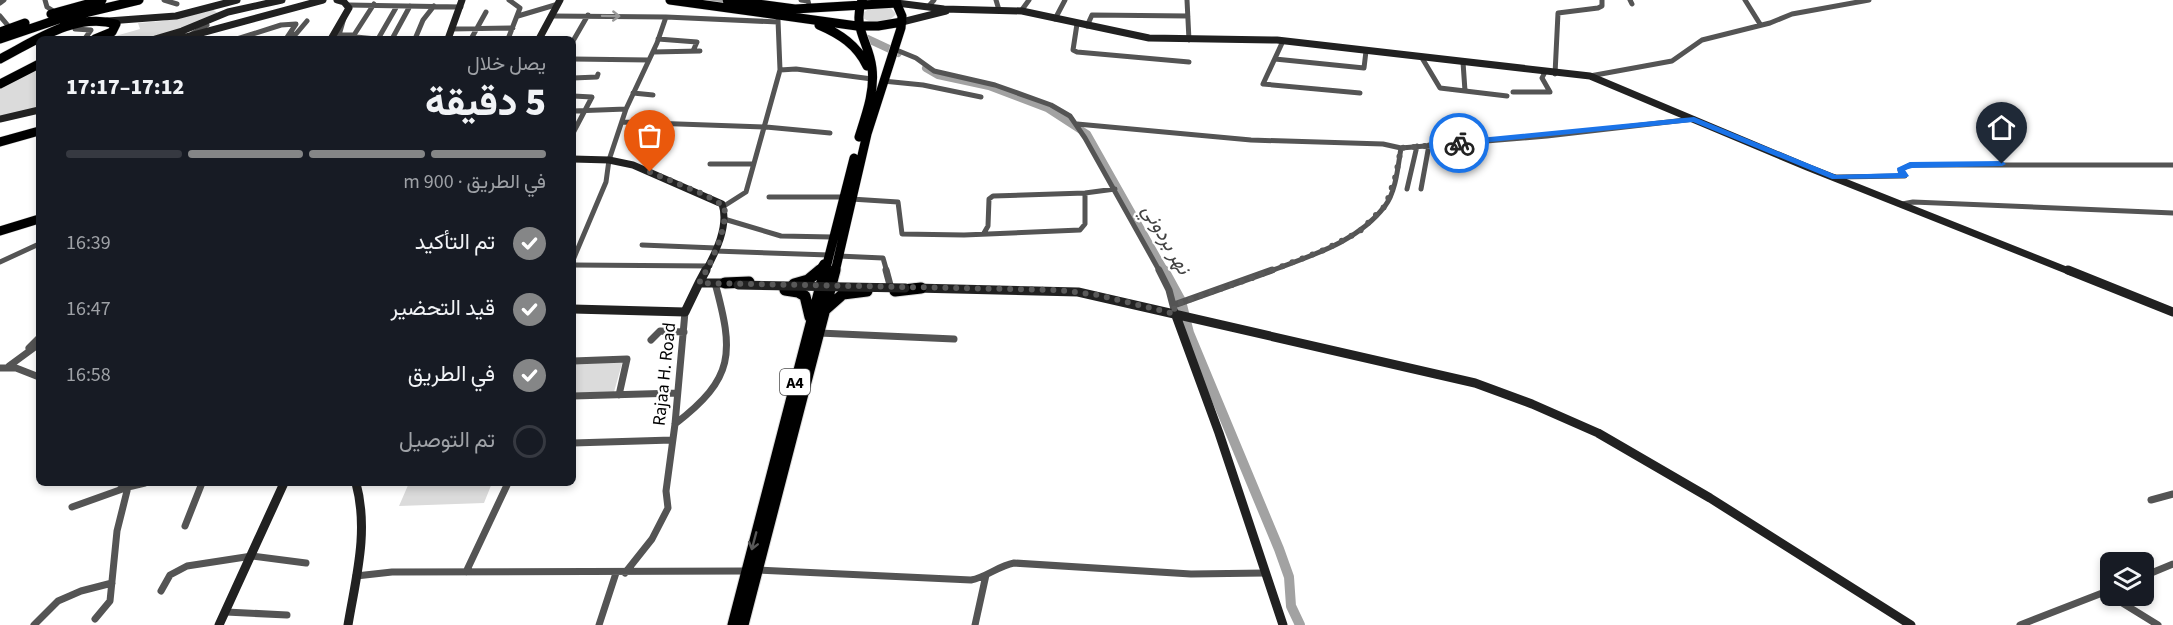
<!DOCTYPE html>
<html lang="ar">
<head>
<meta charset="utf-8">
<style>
  body { margin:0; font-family:"Source Sans 3",Vazirmatn,sans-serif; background:#20242c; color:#f1f3f6; direction:rtl; height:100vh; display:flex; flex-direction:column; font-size:22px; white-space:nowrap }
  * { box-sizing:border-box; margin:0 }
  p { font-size:20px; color:#9ea1a6 }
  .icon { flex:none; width:33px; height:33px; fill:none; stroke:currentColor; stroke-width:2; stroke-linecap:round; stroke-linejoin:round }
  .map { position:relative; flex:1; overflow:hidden; direction:ltr }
  .panel { position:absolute; left:36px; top:36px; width:540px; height:450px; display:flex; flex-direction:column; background:#171b24; border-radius:9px; box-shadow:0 3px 9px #0003; direction:rtl }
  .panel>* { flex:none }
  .buttons { position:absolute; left:2100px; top:552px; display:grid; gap:12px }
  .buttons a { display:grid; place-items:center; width:54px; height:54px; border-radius:9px; background:#171b24; box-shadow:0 3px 9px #0003; font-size:30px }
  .pin { position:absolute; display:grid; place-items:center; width:51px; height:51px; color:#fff; margin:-62px -26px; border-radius:50% 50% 50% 0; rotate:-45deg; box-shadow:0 0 6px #0007 }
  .pin .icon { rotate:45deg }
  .courier { position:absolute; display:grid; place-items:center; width:60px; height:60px; margin:-30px; border:4px solid #1a73e8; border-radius:50%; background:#fff; color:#222; box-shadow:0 2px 8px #0007 }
  .head em { font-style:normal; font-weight:800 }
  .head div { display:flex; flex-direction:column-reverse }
  .head { display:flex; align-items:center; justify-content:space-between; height:102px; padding:0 30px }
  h1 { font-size:39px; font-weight:800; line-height:45px }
  .bar { display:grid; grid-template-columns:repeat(4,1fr); gap:9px 6px; align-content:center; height:72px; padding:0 30px }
  .bar i { height:8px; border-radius:4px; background:#363941 }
  .bar .active { background:#858687 }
  .bar p { grid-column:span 4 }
  ol { padding:0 30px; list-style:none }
  li { display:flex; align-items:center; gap:18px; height:66px }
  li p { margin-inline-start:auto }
  li .icon { padding:6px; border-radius:50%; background:#858687; color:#fff; stroke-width:4 }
  li:last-child { color:#9ea1a6 }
  li i { width:33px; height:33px; border:3px solid #363941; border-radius:50% }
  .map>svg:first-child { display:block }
</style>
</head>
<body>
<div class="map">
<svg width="2173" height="625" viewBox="0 0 2173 625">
  <rect width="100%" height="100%" fill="#fff"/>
  <!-- green -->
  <path fill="#dbdbdb" d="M890,7L896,14C888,24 873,25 863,18V13L870,8Z
    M212,9L219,14L176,32L148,39H105L140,29L138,23L163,21Z
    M39,67V106L27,111L0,116V87Z
    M623,360L614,392L573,395V363Z
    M409,483H492L484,503L399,506Z"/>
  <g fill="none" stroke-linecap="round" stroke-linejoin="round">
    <!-- river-far1 -->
    <path stroke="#a2a2a2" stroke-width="8" d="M704,0L735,4
      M868,39L898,53
      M926,68L938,75L989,86L1047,108L1087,134L1165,272"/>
    <!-- river -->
    <path stroke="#a2a2a2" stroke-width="10" d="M1164,270L1181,301L1189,333L1279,549L1289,577L1291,606L1300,625"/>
    <!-- highway-far1 casing -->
    <g stroke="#dbdbdb" stroke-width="10">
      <path id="highway-far1" d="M670,0L857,26H878L902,22
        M727,0L795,9L897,3
        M51,14L102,0
        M819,25C840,34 857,45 867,66
        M0,32L25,23
        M0,39L59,19L139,0
        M0,59C35,41 75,12 116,24L112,32L95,39
        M0,84L39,64
        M859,137C866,115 875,91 872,68C869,41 852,29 862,0
        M0,142L39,131
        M0,231L39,219
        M819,272L824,264
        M825,272L854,158
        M835,272L867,134L901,28L902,16L895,0"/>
    </g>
    <!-- highway casing -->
    <g stroke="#dbdbdb" stroke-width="13">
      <path id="highway" d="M725,283L749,282
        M794,284L808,280L820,270
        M785,290L798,292L805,296L810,317
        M895,291L921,288
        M826,309L843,294L867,291
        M733,625L825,270
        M743,625L835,270"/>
    </g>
    <!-- street-far1 -->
    <path stroke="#545454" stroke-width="5" d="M45,0L47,7L55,12
      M164,0L177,4
      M801,0L808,1L809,5
      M996,0L999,10
      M1187,0L1189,40
      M1630,0L1632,4
      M1745,0L1760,24
      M0,3L4,0
      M349,5L461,7
      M928,7L934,0
      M1021,11L1029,0
      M0,16L10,28
      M518,16L555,5
      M553,16L666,17L778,22
      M344,18L339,35H354
      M1055,19L1065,0
      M1077,24L1073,50L1077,52L1189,62
      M1087,26L1092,15L1188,16
      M75,29L91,30L86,37L90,39
      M451,29L513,28
      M192,34L207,25
      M290,35L296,34L307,21
      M356,37L376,39
      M237,39L281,25L296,24L286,39
      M355,39L354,35L374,4
      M378,39L397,6
      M392,39L410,6
      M415,39L423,20L434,6
      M471,39L486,12
      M508,39L520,8L509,0
      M658,39L697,42L693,51
      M573,41L588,15
      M1283,41L1263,84L1360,93
      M894,49L916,58L934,71L995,85L1051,105L1070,116L1085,138L1160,272
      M653,52L700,51
      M1422,58L1440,88L1507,96
      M573,59L649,60
      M1275,59L1364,68L1366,51
      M1463,62L1465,91
      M780,70L796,69L872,79
      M1555,74L1558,13L1598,8L1602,6V0
      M1590,76L1672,61L1702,40L1770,23L1792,14L1869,0
      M573,78L597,77L598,74
      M883,81L923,85L981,97
      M1513,92H1550L1542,78L1545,72
      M633,93L653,95
      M573,96L592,97L573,133
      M573,111L626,109
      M622,122L766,127L830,133
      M1077,124L1251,140L1383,144L1401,148L1547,136L1694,119
      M710,164H753
      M1835,177L1905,176L1900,170L1910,165H2173
      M1407,189L1417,146
      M1421,189L1429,145
      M769,197H843
      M851,199L898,202L902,234L964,235L1080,230L1085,224V193
      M1902,204L1913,202L2173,213
      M724,206L746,192L780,70L778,20
      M724,219L781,236L832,237
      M984,233L988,226L989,199L993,196L1085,193L1115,189
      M642,245L716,248
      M715,251L829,255
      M838,256L883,258L887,272
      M573,260L606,182L609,160L626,109L657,43L666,17
      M0,262L39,244
      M573,265L710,266
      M1268,272C1309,256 1357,243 1385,206C1396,192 1398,166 1401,148"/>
    <!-- street -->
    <path stroke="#545454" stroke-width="7" d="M886,270L890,285
      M1159,270L1169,290L1175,313
      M1174,305L1272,270
      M819,333L954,339
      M651,340L660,331L684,332
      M29,348L39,338
      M573,361L627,359L619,395
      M9,366L39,344
      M0,368H16L39,377
      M573,396L677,393
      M675,424C735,378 734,353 715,283
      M573,443L672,440
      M119,483L128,487L145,483
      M2151,500L2173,494
      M72,507L128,487
      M185,526L202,483
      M757,570L971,580C987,577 998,566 1014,563L1191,574L1265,573
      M466,572L508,483
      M625,573L652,539L668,508L666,491L675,424L685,312
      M356,576L392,572L746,571
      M2144,576L2173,564
      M161,591L170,575L187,566L252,556L306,563
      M2111,596L2158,625
      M226,612L287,615
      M95,619L110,601L117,531L128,487
      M34,625L58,601L81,591L112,583
      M599,625L616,573
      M975,625L986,575
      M2020,625L2110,590"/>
    <!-- secondary-far1 -->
    <path stroke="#212121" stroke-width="7" d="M897,3L944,9L1022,11L1149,38L1277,40L1590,76L1807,167L2071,272
      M108,21L176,16L237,0
      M902,22L946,11
      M155,39L182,31L228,12L282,0
      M179,39L323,0
      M331,39L349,8L344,2L337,0
      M448,39L462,0
      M539,39L560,0
      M0,119L39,110
      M573,159L609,160L633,165L722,204C729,226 716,252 705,272"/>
    <!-- secondary -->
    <path stroke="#212121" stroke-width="9" d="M706,270L699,283H729
      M2068,270L2173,312
      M915,288L1078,292L1475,383L1532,404L1598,433L1710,498L1911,625
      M573,309L685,312L699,283
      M1175,313L1219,433L1283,625
      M219,625L284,483
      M348,625C356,577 369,531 356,483"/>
    <!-- highway-far1 -->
    <use href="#highway-far1" stroke="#000" stroke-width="9"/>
    <!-- highway -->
    <use href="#highway" stroke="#000" stroke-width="11"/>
    <!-- secondary-bridge -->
    <path stroke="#212121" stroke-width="9" d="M738,285L905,288"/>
  </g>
  <!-- one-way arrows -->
  <defs><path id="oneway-shaft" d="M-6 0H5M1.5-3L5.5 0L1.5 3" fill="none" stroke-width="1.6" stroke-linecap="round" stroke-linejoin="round" transform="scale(1.5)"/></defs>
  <use stroke="#989898" href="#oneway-shaft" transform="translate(611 16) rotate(1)"/>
  <use stroke="#595959" href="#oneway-shaft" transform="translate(754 541) rotate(105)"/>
  <!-- route -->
  <path fill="#1a73e8" d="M1694,117L1836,175L1898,173L1897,168L1910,162L2002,161L2006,164L2002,166L1912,168L1905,170L1909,176L1905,178L1832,179L1693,122L1459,145L1455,143L1459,140Z"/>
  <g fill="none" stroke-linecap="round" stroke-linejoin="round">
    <!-- done -->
    <path stroke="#595959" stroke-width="6" stroke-dasharray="0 10.8" d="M650,172L705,195L724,206C729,226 710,266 699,283L1059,290L1098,295L1175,314L1174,305L1252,278L1324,250L1359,232L1386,205L1396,175L1401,148L1459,143"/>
  </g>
  <g text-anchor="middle" stroke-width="4.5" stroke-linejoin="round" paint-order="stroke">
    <!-- shield labels -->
    <rect fill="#fff" stroke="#4c4c4c" stroke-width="1.5" x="780" y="369" width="30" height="26" rx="4.5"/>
    <g font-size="16" font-weight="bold" fill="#000">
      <text x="795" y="388">A4</text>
    </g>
    <!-- street labels -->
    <g font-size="18" fill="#000" stroke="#fff">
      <text transform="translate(664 374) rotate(-84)" y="6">Rajaa H. Road</text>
    </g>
    <!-- water labels -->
    <g font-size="20" font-style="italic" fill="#434343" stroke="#fff">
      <text transform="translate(1167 239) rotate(60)" y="7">نهر بردوني</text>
    </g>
  </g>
</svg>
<div class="buttons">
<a><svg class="icon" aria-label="layers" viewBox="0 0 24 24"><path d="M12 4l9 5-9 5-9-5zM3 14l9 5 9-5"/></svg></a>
</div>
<div class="pin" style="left:650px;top:172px;background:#ea580c"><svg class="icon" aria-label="bag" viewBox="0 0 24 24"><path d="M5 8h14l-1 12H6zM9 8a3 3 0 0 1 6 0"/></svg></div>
<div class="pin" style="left:2002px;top:164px;background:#1f2937"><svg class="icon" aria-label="home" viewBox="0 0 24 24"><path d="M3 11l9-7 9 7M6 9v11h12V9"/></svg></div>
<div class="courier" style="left:1459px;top:143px"><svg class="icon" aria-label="bike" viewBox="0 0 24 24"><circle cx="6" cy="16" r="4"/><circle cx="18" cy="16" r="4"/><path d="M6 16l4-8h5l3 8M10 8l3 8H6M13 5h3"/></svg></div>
<section class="panel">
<div class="head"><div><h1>5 دقيقة</h1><p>يصل خلال</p></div><em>17:12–17:17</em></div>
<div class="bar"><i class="active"></i><i class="active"></i><i class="active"></i><i></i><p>في الطريق · 900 m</p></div>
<ol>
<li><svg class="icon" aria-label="check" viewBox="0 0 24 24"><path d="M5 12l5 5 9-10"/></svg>تم التأكيد<p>16:39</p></li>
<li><svg class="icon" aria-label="check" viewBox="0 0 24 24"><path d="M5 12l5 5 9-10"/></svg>قيد التحضير<p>16:47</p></li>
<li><svg class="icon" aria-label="check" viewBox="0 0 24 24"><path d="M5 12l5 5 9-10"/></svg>في الطريق<p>16:58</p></li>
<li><i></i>تم التوصيل</li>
</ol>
</section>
</div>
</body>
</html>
